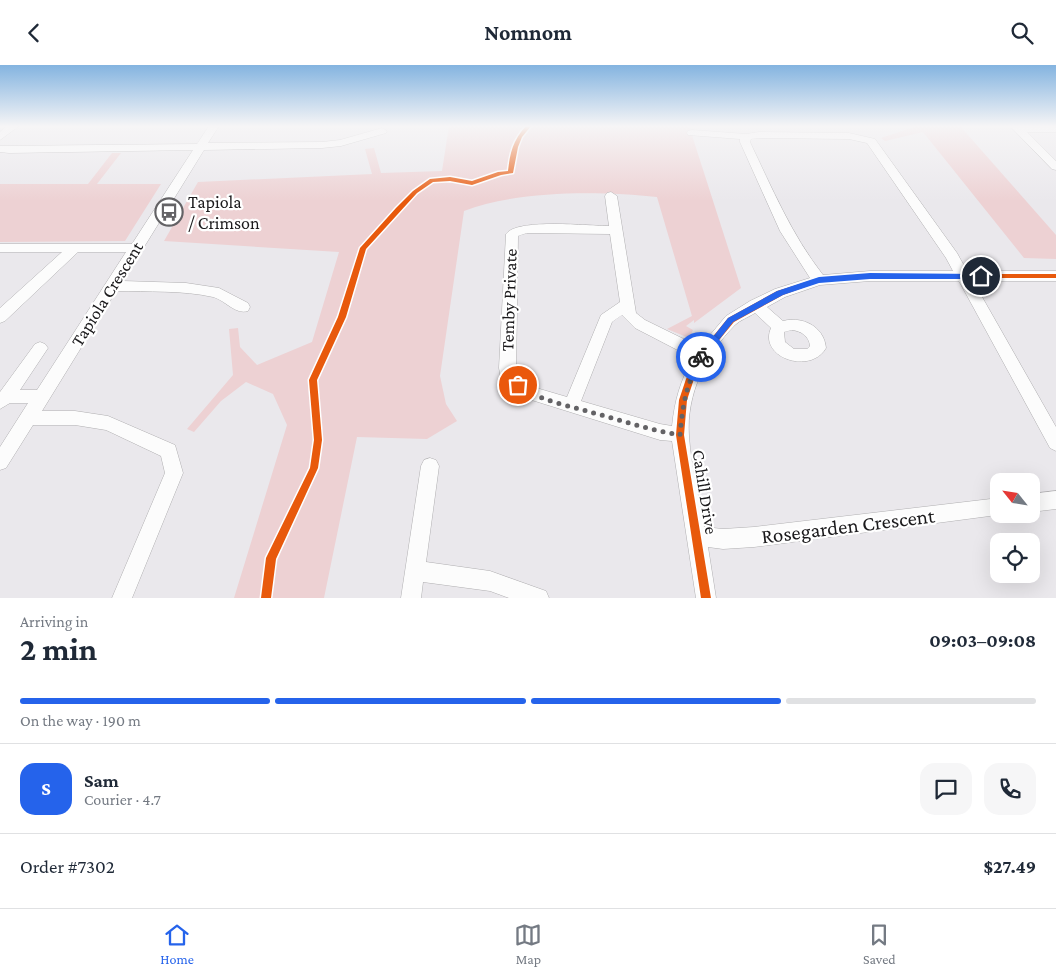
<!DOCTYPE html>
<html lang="en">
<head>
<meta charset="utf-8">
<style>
  body { margin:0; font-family:"Crimson Pro",serif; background:#f6f6f7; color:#1f2937; height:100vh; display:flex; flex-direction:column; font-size:19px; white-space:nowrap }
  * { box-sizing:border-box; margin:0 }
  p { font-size:16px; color:#747a83 }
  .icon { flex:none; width:28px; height:28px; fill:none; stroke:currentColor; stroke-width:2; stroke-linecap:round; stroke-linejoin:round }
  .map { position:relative; height:533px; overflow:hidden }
  .sheet { display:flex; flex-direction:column; background:#fff; flex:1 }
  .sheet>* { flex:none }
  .needle { width:32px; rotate:300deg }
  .fabs { position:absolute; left:990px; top:408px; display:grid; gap:10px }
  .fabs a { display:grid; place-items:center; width:50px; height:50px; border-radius:10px; background:#fff; box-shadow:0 5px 20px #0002; font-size:25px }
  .pin { position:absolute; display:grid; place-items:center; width:42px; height:42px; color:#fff; margin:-21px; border:2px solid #fff; border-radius:50%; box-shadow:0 1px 5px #0007 }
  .courier { position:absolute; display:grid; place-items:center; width:50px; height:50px; margin:-25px; border:4px solid #2563eb; border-radius:50%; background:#fff; color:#222; box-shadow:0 1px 6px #0007 }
  .overview em { font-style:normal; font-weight:700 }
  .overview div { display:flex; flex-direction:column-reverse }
  .overview { display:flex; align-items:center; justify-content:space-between; height:85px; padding:0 20px }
  h1 { font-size:32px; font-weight:700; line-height:38px }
  .bar { display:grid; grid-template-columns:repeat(4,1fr); gap:8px 5px; align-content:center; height:60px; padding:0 20px }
  .bar i { height:6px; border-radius:4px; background:#e0e1e3 }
  .bar .selected { background:#2563eb }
  .bar p { grid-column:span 4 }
  .line { display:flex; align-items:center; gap:12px; padding:0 20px; border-top:1px solid #e0e1e3 }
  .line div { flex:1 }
  .round { display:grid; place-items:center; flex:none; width:52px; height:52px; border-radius:15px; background:#f6f6f7 }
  header { display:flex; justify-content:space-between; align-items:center; height:65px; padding:0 20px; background:#fff; font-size:22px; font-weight:700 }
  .tabs { display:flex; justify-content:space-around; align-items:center; height:70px; border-top:1px solid #e0e1e3; background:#fff; font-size:14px; color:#747a83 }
  .tabs a { display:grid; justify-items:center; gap:2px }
  .tabs .selected { color:#2563eb }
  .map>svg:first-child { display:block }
</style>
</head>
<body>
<header><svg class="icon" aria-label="back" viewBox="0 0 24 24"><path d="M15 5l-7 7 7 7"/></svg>Nomnom<svg class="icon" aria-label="search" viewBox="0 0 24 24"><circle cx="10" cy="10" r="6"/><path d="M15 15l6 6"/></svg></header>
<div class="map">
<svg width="1056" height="533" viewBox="0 0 1056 533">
  <rect width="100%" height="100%" fill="#eae8ec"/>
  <!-- green -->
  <path fill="#edd1d3" d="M449,61H689L741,223L694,258V255L686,261L693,265L689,273L667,264L692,251L657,132C600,126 518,125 464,146L440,311L446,339L457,356L427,374L357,372L324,533H234L287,360L273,329L246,317L221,336L194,367L187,364L233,310L229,264L238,263L240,282L257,300L312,277L339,187L164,176L198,117L372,109L365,84L374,83L381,108L442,106Z
    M917,61H960L1056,170V194L1024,193L923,67L885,76L881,73Z
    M112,88H121L97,119H161L125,176L0,177V119H88Z"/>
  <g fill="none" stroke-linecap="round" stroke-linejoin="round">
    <!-- minor casing -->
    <g stroke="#b0afb1" stroke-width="1">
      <path id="minor" d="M7,61H19L0,75V67Z
        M209,61H219L208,78L322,77L340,75L382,63L387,66L386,68L341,81L322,83L204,85L123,216L186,218L219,223L248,238L250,242L248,246C235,250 225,235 213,232C182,225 148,227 116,226L42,346H75L108,351L175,380L183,408L132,533H112L165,408L161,391L106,365L75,360H33L6,403L0,405V382L28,338H10L0,344V327L35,279L40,277L45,279L48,283L20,325H37L126,187H78L5,256L0,258V243L62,187H0V179H132L193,85L9,88L0,87V81L197,79Z
        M1010,61H1056V67H1027L1056,96V105L1052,104Z
        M692,65L746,69L759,67L849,68L875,74L957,188L967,206H1056V216H973L1056,362V386L1050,383L959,216H870L820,220L785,232L767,242L783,256C802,251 824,261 826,283C811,310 758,293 771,263L755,248C749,252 740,255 735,260C706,289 686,329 689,371C691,401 699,432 704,462L723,464L754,462L999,433V449H1005L754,482L723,484L708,482L716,533H696L672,376L660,375L522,332L502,319L499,303L506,169C517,153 589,161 609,161L605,131L607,128L611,127L617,131L636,248L645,255L700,282L726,251L750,236L775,224L810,213L780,166L740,77V74L688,70L687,68L688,66ZM759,73L849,74L867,78L946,193L953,206H870L823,210C791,169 772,123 750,77L751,74ZM527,168L610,169L620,237L601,250L567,332L533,322L516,311L518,171ZM622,250L635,263L693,293C680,317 675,334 672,361L660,359L581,336L612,257ZM792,265C801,266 809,271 810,281L807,284H794L785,277L784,267Z
        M430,393L436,395L439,401L426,497L490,506L546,526L549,533H509L490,526L423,517L421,533H401L421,401L424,395Z
        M1056,426V444L1031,447V429Z"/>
    </g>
    <!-- minor -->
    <use href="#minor" fill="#fcfcfc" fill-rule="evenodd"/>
    <!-- cycleway casing -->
    <g stroke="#fff" stroke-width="3">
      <path id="cycleway" d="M526,61H531L522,72L518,82L513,108L501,110L472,120L450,116L433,117L417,128L366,184L346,252L317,315L322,375L318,403L276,494L271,533H261L266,493L310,403L314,375L309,315L338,252L360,183L396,143L413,126L430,114L450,112L472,116L498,107L508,106C510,88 513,75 526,61Z
        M870,209H1056V213H870L819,217L783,230L734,257L705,292L694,314L687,335L684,370L711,533H701L676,370L679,335L686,314L698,290L728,253L777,226L819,213Z"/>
    </g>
    <!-- cycleway -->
    <use href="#cycleway" fill="#e8590c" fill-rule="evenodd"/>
  </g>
  <!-- sky -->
  <linearGradient id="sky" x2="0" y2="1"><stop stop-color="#84b4e0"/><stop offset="0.45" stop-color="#f6f5f6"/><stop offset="1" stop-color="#f6f5f6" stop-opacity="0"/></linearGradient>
  <rect width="1056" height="136" fill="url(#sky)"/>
  <!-- route -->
  <path fill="#2563eb" d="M870,208L981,209L985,211L981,214H870L819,218L783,230L733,257L704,294H698L697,292L728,253L777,226L819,212Z"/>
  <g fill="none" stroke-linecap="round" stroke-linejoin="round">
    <!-- done -->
    <path stroke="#636265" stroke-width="5" stroke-dasharray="0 9" d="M518,320C538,335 566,340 590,347C620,355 649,365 680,370C683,337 686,321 701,292"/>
  </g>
  <!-- icons -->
  <defs>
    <g id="bus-ring" transform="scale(1.4375)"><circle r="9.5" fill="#fff" stroke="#636265" stroke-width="1.5"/><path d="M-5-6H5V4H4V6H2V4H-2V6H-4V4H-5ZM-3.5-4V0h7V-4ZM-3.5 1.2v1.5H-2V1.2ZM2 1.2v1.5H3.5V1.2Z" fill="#636265"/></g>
  </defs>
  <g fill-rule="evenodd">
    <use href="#bus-ring" x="169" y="147"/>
  </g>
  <g text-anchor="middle" stroke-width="4.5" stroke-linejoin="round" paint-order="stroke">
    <!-- poi labels -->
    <g font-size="18" fill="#1b1a1c" stroke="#fff" text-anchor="start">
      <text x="188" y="143">Tapiola<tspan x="188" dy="21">/ Crimson</tspan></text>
    </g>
    <!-- street labels -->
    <g font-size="18" fill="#1b1a1c" stroke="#fff">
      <text transform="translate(107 229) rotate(-58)" y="6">Tapiola Crescent</text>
      <text transform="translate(509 235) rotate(-88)" y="6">Temby Private</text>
      <text transform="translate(705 427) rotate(81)" y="6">Cahill Drive</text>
    </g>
    <!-- near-street labels -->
    <g font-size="21" fill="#1b1a1c" stroke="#fff">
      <text transform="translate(848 461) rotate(-7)" y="7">Rosegarden Crescent</text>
    </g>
  </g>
</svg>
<div class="fabs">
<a><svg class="needle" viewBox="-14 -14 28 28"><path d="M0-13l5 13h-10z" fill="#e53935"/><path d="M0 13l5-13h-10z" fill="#747a83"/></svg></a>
<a><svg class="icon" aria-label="locate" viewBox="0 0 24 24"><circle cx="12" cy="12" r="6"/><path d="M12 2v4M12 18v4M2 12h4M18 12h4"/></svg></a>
</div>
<div class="pin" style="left:518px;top:320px;background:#ea580c"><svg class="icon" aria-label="bag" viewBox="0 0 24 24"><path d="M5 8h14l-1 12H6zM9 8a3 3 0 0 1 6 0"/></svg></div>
<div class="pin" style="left:981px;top:211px;background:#1f2937"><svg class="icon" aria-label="home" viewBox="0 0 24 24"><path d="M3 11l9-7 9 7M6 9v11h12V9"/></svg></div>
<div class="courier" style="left:701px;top:292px"><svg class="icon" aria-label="bike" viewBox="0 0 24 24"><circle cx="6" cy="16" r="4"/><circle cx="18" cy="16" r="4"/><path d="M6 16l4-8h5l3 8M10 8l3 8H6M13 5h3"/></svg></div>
</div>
<section class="sheet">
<div class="overview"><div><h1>2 min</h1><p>Arriving in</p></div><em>09:03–09:08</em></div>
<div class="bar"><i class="selected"></i><i class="selected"></i><i class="selected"></i><i></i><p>On the way · 190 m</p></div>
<div class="line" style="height:90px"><b class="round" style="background:#2563eb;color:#fff">S</b><div><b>Sam</b><p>Courier · 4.7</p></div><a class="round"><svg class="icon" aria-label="chat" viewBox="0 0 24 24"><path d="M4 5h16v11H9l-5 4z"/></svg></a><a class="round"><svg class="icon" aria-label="phone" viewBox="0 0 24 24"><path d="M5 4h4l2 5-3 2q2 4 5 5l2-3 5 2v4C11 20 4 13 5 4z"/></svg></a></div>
<div class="line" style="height:65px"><div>Order #7302</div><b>$27.49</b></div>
</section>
<nav class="tabs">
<a class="selected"><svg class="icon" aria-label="home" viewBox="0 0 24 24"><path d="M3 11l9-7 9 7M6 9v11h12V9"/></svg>Home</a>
<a><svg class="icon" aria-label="map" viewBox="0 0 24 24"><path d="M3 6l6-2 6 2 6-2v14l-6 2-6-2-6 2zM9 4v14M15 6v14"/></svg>Map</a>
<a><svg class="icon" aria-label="saved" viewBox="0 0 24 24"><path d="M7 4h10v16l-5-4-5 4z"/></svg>Saved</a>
</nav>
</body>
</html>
